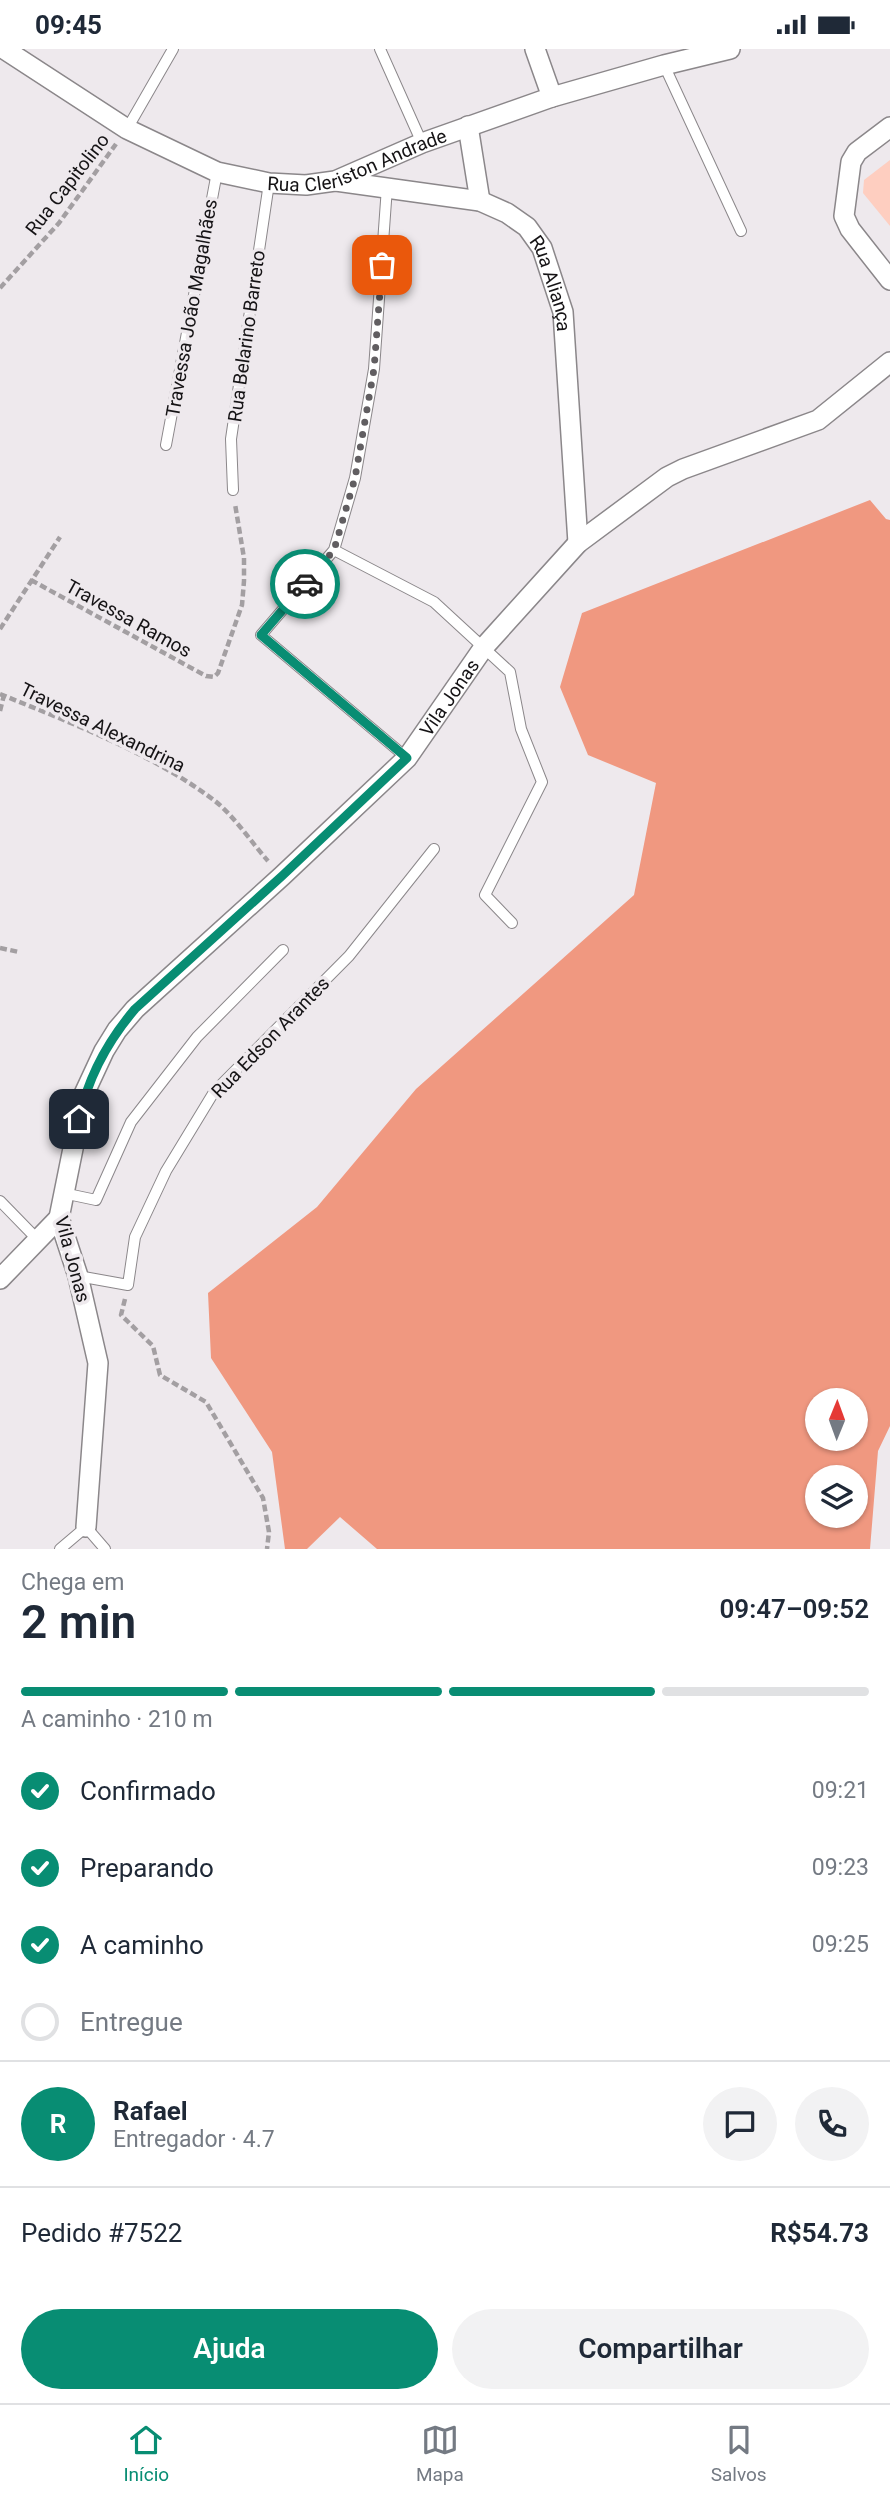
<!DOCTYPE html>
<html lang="pt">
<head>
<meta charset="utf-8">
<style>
  body { margin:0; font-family:Roboto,sans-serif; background:#f2f2f3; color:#1f2937; height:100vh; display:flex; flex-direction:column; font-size:26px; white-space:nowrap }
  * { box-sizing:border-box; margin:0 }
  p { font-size:23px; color:#747a83 }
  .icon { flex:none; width:38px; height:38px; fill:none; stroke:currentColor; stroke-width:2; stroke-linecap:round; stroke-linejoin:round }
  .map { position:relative; height:1500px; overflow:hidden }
  .sheet { display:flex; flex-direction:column; background:#fff; flex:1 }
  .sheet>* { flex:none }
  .needle { width:46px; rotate:1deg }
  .fabs { position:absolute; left:805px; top:1339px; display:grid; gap:14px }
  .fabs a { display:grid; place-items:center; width:63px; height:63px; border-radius:50%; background:#fff; box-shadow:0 2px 5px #0004; font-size:35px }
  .pin { position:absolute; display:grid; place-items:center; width:60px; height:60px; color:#fff; margin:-30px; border-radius:14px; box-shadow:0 4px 10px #0006 }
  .courier { position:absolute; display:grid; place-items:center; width:70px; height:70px; margin:-35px; border:5px solid #088d73; border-radius:50%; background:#fff; color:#222; box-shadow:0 2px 9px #0007 }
  .summary em { font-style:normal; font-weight:600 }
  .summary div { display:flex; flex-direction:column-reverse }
  .summary { display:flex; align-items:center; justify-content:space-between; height:119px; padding:0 21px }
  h1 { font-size:46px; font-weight:600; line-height:52px }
  .bar { display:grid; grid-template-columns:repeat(4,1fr); gap:10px 7px; align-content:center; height:84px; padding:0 21px }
  .bar i { height:9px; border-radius:5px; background:#e0e1e3 }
  .bar .on { background:#088d73 }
  .bar p { grid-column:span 4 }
  .line { display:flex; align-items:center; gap:18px; padding:0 21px; border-top:2px solid #e0e1e3 }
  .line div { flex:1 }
  .round { display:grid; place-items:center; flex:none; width:74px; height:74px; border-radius:37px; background:#f2f2f3 }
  ol { padding:0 21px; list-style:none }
  li { display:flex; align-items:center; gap:21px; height:77px }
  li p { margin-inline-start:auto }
  li .icon { padding:7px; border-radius:50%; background:#088d73; color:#fff; stroke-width:4 }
  li:last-child { color:#747a83 }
  li i { width:38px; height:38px; border:4px solid #e0e1e3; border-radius:50% }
  .cta { display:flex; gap:14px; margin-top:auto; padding:14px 21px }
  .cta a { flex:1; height:80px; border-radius:42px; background:#088d73; color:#fff; font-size:28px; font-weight:600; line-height:80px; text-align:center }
  .cta a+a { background:#f2f2f3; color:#1f2937 }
  .status { display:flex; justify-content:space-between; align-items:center; height:49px; padding:0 35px; background:#fff; direction:ltr }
  .status svg { height:19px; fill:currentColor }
  .menu { display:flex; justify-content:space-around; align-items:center; height:98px; border-top:2px solid #e0e1e3; background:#fff; font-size:19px; color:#747a83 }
  .menu a { display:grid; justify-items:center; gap:4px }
  .menu .on { color:#088d73 }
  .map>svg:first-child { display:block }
</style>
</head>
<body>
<div class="status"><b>09:45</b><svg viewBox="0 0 49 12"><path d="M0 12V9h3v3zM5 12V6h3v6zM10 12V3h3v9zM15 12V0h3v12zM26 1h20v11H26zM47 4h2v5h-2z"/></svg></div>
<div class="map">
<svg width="890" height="1500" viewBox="0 0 890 1500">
  <rect width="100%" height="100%" fill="#eee9ed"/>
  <!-- green -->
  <path fill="#fecec0" d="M890,111V177L863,144L864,131Z"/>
  <!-- forest -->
  <path fill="#f09880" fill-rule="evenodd" d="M870,451L886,470L890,471V1377L878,1402L870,1500H377L340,1468L307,1500H285L272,1403L211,1309L208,1244L317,1158L416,1040L634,846L656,734L588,706L560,638L582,564ZM817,1351H856V1390H817ZM817,1428H856V1466H817Z"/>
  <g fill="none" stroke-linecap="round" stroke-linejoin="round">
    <!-- lane casing -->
    <g stroke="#8b878a" stroke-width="12">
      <path id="lane" d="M380,0L422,94
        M664,16L741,182
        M127,80L173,0
        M387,138L374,320L355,429L334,501L261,586L407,709
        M166,396L217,123
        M233,441L231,390L269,134
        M334,501L434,553L510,623L521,680L542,733L485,846L512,874
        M63,1144L96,1151L131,1073L197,988L283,901
        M0,1152L38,1191
        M78,1227L128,1236L135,1188L166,1122L214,1043L349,907L434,800
        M60,1500L86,1478L105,1500"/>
    </g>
    <!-- street casing -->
    <g stroke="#8b878a" stroke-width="22">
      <g id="street">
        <path id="s1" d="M4,0L127,80L217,123L269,134L306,136L335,132L422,94L552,48L664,16L730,0"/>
        <path d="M535,0L552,48"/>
        <path d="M468,77L480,152"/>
        <path d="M890,78L857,103L851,113L844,167L850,180L890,231"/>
        <path id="s2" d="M336,132L480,152L507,164L527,178L542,199L563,263L578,494"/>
        <path d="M0,1230L59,1169"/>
        <path id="s3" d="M86,1478L98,1314L78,1227L59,1169L84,1045L104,1002L117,981L135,960L282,827L407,709L484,598L578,494L667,428L683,420L818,371L890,313"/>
      </g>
    </g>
    <!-- path -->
    <path stroke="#a39fa2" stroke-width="4.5" stroke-dasharray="7 3.5" stroke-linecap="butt" d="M0,239L59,174L116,95
      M31,531L206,627L214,628L218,624L242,556L244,532V509L235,455
      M0,580L60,488
      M0,645C73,675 152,704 215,752C234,767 252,794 268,812
      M0,662L4,646
      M0,899L19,903
      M125,1250L121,1266L153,1297L160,1326L206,1353L263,1449L269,1483L267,1500"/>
    <!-- lane -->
    <use href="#lane" stroke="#fff" stroke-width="10"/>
    <!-- street -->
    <use href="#street" stroke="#fff" stroke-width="19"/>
  </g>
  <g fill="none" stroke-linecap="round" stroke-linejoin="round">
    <!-- done -->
    <path stroke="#615e61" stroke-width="7" stroke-dasharray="0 12.6" d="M305,535L334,501L355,429L374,320L382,216"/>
    <!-- route -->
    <path stroke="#088d73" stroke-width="9" d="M79,1070C88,1028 107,993 135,960L282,827L407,709L261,586L305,535"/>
  </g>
  <g text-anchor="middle" stroke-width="7" stroke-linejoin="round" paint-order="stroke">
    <!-- street labels -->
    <g font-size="19" fill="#151315" stroke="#eee9ed">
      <text dy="7" stroke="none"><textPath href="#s1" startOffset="392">Rua Cleriston Andrade</textPath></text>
      <text transform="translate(67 135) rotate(-52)" y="7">Rua Capitolino</text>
      <text dy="7" stroke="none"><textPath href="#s2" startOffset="262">Rua Aliança</textPath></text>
      <text transform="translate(191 259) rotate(-80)" y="7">Travessa João Magalhães</text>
      <text transform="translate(246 287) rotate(-82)" y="7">Rua Belarino Barreto</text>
      <text transform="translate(129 569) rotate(29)" y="7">Travessa Ramos</text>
      <text dy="7" stroke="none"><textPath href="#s3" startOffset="985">Vila Jonas</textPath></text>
      <text transform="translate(103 678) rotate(26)" y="7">Travessa Alexandrina</text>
      <text transform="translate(270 988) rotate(-46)" y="7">Rua Edson Arantes</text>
      <text transform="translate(73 1210) rotate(75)" y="7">Vila Jonas</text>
    </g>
  </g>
</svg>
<div class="fabs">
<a><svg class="needle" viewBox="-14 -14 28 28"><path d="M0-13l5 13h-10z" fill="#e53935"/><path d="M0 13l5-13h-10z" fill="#747a83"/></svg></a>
<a><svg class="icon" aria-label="layers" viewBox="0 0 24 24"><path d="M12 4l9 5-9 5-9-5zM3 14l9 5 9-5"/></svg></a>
</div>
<div class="pin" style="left:382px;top:216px;background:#ea580c"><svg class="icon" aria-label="bag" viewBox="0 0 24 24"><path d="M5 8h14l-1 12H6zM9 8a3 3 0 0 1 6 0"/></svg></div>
<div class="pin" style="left:79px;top:1070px;background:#1f2937"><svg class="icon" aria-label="home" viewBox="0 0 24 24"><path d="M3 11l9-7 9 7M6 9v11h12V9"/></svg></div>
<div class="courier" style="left:305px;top:535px"><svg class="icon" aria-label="car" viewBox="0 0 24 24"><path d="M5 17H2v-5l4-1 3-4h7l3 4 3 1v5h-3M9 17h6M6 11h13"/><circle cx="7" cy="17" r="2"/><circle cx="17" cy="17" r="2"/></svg></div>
</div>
<section class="sheet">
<div class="summary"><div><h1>2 min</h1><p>Chega em</p></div><em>09:47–09:52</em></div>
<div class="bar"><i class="on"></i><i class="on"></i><i class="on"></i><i></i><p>A caminho · 210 m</p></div>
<ol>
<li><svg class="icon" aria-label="check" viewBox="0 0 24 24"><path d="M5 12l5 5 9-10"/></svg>Confirmado<p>09:21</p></li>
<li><svg class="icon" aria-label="check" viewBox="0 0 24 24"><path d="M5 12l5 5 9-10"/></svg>Preparando<p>09:23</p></li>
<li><svg class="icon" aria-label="check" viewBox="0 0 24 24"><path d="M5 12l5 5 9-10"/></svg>A caminho<p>09:25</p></li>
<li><i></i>Entregue</li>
</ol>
<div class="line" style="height:126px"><b class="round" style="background:#088d73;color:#fff">R</b><div><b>Rafael</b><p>Entregador · 4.7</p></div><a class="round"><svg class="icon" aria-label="chat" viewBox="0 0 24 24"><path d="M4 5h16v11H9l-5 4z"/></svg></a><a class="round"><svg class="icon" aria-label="phone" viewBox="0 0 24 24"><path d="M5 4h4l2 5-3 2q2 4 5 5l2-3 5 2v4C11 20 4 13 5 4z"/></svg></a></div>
<div class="line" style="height:91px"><div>Pedido #7522</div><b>R$54.73</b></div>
<div class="cta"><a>Ajuda</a><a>Compartilhar</a></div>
</section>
<nav class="menu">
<a class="on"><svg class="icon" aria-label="home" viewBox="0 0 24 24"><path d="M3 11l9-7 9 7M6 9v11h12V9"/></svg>Início</a>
<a><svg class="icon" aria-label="map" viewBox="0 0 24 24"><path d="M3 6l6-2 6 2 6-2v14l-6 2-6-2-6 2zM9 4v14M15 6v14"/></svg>Mapa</a>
<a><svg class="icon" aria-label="saved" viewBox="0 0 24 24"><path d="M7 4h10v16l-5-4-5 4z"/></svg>Salvos</a>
</nav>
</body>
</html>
